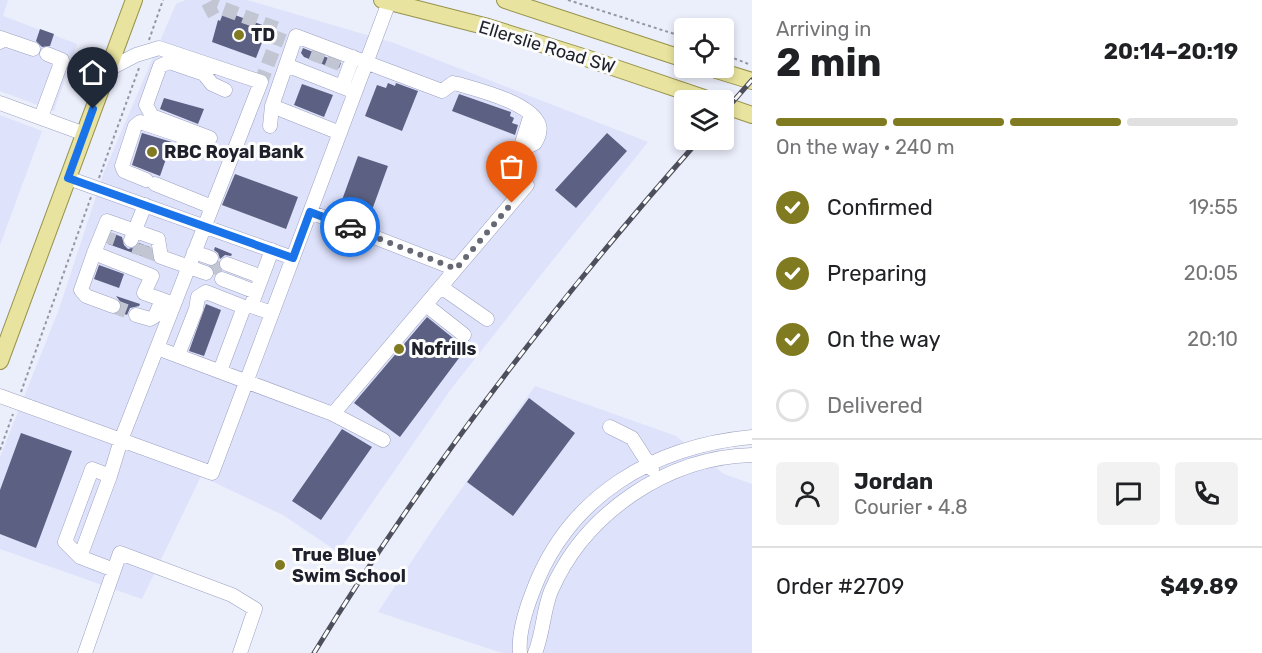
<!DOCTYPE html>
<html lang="en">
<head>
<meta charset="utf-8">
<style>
  body { margin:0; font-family:Rubik,sans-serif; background:#f2f2f2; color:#202124; height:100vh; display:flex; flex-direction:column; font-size:22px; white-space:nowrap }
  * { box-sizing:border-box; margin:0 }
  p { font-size:20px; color:#757577 }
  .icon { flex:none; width:33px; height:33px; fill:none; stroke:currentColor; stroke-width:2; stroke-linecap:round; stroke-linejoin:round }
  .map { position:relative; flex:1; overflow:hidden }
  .side { display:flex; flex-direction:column; background:#fff; width:510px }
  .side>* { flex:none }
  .tools { position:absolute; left:674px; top:18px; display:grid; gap:12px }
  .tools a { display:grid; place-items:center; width:60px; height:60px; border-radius:6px; background:#fff; box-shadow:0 3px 9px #0003; font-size:30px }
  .pin { position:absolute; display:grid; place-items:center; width:51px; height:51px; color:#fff; margin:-62px -26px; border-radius:50% 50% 50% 0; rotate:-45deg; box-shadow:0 0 6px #0007 }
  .pin .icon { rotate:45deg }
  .courier { position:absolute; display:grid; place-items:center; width:60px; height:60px; margin:-30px; border:4px solid #1a73e8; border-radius:50%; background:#fff; color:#222; box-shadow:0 2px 8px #0007 }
  .headline em { font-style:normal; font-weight:700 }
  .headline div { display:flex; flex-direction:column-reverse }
  .headline { display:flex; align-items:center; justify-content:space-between; height:102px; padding:0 24px }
  h1 { font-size:39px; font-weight:700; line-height:45px }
  .bar { display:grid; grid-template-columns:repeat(4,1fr); gap:9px 6px; align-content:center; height:72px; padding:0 24px }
  .bar i { height:8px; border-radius:4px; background:#e0e0e0 }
  .bar .active { background:#807a21 }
  .bar p { grid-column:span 4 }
  .line { display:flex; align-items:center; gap:15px; padding:0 24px; border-top:2px solid #e0e0e0 }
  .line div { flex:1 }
  .round { display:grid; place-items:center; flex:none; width:63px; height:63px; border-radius:6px; background:#f2f2f2 }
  ol { padding:0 24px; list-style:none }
  li { display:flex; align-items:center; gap:18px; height:66px }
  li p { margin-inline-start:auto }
  li .icon { padding:6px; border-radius:50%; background:#807a21; color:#fff; stroke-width:4 }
  li:last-child { color:#757577 }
  li i { width:33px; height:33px; border:3px solid #e0e0e0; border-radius:50% }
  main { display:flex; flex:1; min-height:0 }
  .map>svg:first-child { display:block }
</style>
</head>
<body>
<main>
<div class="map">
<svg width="752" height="653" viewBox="0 0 752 653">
  <rect width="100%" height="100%" fill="#ebeefb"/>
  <!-- built -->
  <path fill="#dee2fb" d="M0,0H8L3,16L77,44L54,111L0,91Z
    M186,0H247L394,43L648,142L548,266L451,389L338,552L283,515L201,476L142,599L0,549V457L59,309L104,172L176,4Z
    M0,115L42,131L0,245Z
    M535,386L676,436L724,474L752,484V653H502L378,612L435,526Z"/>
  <!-- building -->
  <path fill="#5c6183" d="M224,11L268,27L256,58L212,42L218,20L220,21Z
    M40,29L54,34L50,46L42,47L36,41Z
    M303,48L341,63L339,68L335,69L304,57L301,53Z
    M388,83L395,86L396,83L418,91L402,131L365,116L377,85L386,88Z
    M302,84L333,95L324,117L294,105Z
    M459,94L511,112L510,116L514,118L512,123L518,125L515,135L452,111Z
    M164,98L204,109L198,124L160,109Z
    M142,133L172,142L160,176L132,165Z
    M607,133L627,151L576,208L555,190Z
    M358,156L388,166L368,221L338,211Z
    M235,174L298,197L286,229L222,205Z
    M112,233L122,237L124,245L128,249L136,247L139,243L150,247L152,255L150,259L108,244Z
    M215,247L232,254L231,256L225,255L220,259L218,253L214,250Z
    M99,265L124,274L119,288L94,279Z
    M116,296L140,304L139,306L130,308L127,315L119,312L122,304Z
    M206,304L221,310L204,356L189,351Z
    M427,317L458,342L468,346L400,437L354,403Z
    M529,398L575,433L513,516L467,482Z
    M342,429L372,447L321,520L292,501Z
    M21,433L72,451L36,548L0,534V490Z"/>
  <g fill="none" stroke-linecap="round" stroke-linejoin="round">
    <!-- minor-tunnel -->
    <path stroke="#c2c5d2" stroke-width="14" stroke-dasharray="14 7" stroke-linecap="butt" d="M205,12L216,6L281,30L261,82
      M315,62L319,52
      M331,68L335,58
      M106,243L110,232
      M138,255L141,244
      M148,259L152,248
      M209,265L225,271
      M113,306L136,315"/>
    <!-- minor casing -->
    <g stroke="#9ca1c0" stroke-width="15">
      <path id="minor" d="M0,42L1,38L33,49
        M286,65L355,92
        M109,69L136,55L159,48L261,82L121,440L110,476L80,557L65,542L92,469L110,476
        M342,87L353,57
        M0,103L85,134
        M272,106L340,133
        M41,117L62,60L47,54
        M270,126L272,106L296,36L442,91L453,83L458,84C479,90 531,103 539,125C541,131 538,138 535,143L523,149L518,155
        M210,138L152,116L146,105L160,66L169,62L204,74L212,84L225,90
        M523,149L522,143L531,114
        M68,178L293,258
        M146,180L124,171L122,166L135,126L140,122L188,138L198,146
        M155,184L212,207
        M310,212L456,269
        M131,240L145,205
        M272,250L251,306L272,313
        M194,252L211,258
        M94,253L81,290L86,296L113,306
        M227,264L262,277
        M222,279L256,292
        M441,287L487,319
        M174,304L144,293L152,276L94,253L107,221L158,239L161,257L206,273
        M426,305L464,335
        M136,315L150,319L155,316L162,300
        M157,348L333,414L383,440
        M178,355L196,309L198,297L206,292L244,307L251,306
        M220,371L244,307
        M0,396L212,473L389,2
        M333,414L527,185
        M610,427L632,438L652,469
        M80,557L114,570
        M85,653L120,553L232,595L255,609L240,653
        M520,653C518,633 526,609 533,591C569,495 654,446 752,437
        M535,653C543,634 543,611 551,591C585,513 667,457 752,455"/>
    </g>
    <!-- major casing -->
    <g stroke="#97934c" stroke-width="18">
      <path id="major" d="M382,0L488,27L586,58L710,100
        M505,0L684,59
        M710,68L752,81
        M723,105L752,115
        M0,361L134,0"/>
    </g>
    <!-- path -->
    <path stroke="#9396a3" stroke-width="2" stroke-dasharray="3 3" stroke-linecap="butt" d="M568,0L684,37
      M149,40L163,0
      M723,54L751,65
      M99,178L139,68
      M21,392L91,197
      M0,450L13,414"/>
    <!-- minor -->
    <use href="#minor" stroke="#fff" stroke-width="14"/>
    <!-- major -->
    <use href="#major" stroke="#e8e39e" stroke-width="16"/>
    <!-- rail casing -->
    <g stroke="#4d4f5c" stroke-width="5">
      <path id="rail" d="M723,113L752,80
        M314,653C426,470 557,300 699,140"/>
    </g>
    <!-- rail -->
    <use href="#rail" stroke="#fcfcfc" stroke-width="3" stroke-dasharray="9" stroke-linecap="butt"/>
  </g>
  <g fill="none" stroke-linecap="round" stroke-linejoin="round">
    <!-- done -->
    <path stroke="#666874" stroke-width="6" stroke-dasharray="0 10.8" d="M350,227L456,269L512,203"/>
    <!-- route -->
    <path stroke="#1a73e8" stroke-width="8" d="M93,109L68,178L293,258L310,212L350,227"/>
  </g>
  <!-- markers -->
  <g fill="#807a21" stroke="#fcfcfc" stroke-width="2">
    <circle cx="239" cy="35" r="6"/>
    <circle cx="152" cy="152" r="6"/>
    <circle cx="399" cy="349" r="6"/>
    <circle cx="280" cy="565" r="6"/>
  </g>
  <g text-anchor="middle" stroke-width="6" stroke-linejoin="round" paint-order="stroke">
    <!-- poi labels -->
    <g font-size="18" font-weight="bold" fill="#1e202c" stroke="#fcfcfc" text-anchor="start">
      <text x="251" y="41">TD</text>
      <text x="164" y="158">RBC Royal Bank</text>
      <text x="411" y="355">Nofrills</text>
      <text x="292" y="561">True Blue<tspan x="292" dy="21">Swim School</tspan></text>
    </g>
    <!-- street labels -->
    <g font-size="18" fill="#1e202c" stroke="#fcfcfc">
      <text transform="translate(547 47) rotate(17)" y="6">Ellerslie Road SW</text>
    </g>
  </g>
</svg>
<div class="tools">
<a><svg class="icon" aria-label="locate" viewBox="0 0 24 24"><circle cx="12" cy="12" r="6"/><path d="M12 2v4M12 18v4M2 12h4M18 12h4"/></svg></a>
<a><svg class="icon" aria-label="layers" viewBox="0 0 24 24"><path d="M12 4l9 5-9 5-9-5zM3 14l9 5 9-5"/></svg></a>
</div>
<div class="pin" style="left:512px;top:203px;background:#ea580c"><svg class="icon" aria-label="bag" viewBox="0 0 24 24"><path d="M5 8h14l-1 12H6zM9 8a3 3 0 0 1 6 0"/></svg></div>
<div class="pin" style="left:93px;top:109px;background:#1f2937"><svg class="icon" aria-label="home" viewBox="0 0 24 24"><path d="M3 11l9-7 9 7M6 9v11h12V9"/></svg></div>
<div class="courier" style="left:350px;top:227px"><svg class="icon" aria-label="car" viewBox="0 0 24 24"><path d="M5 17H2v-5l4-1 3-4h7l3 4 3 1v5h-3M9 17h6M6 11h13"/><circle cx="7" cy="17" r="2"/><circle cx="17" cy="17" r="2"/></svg></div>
</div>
<section class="side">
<div class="headline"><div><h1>2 min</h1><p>Arriving in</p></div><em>20:14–20:19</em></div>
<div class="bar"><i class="active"></i><i class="active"></i><i class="active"></i><i></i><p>On the way · 240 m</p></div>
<ol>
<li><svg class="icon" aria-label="check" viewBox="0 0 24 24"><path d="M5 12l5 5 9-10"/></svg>Confirmed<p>19:55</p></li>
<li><svg class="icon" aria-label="check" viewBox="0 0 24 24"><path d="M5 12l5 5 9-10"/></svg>Preparing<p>20:05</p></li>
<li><svg class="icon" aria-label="check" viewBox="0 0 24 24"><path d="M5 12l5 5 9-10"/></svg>On the way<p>20:10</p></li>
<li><i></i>Delivered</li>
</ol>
<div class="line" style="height:108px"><a class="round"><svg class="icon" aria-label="person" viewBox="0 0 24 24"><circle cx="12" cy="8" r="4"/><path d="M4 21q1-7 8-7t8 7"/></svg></a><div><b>Jordan</b><p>Courier · 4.8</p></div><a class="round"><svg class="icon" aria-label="chat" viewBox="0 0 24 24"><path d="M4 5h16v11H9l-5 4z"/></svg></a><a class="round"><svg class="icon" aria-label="phone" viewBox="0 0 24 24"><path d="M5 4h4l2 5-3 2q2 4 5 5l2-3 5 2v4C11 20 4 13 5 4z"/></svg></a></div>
<div class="line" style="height:78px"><div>Order #2709</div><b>$49.89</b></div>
</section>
</main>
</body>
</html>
